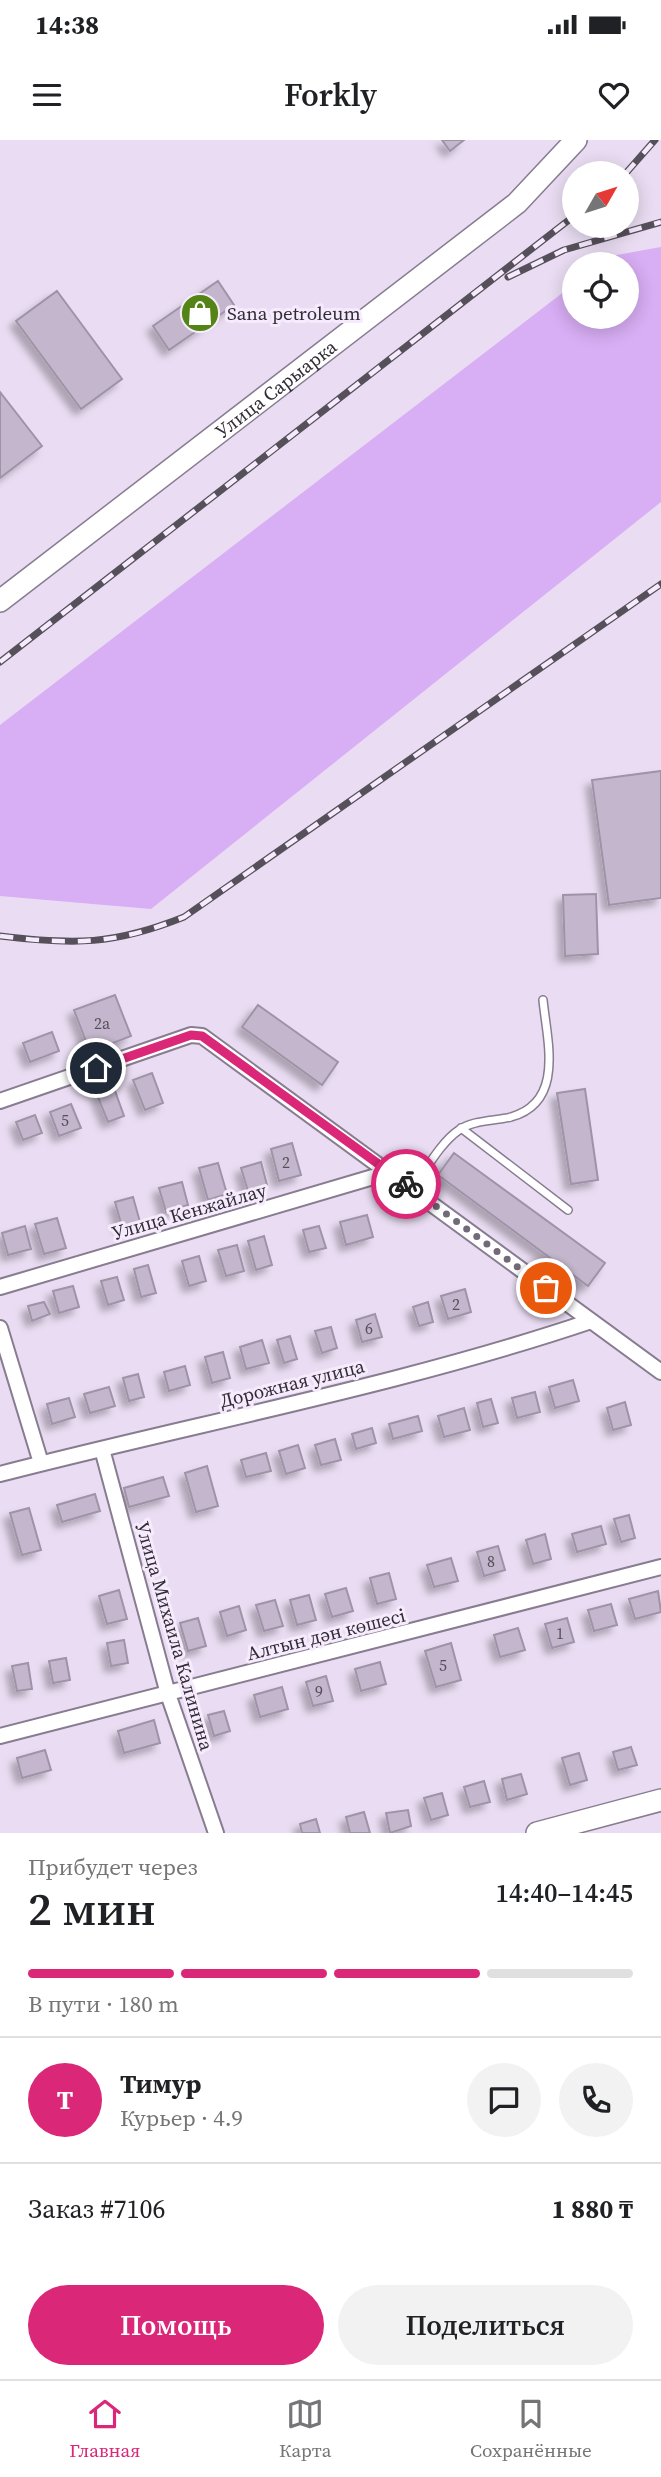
<!DOCTYPE html>
<html lang="ru">
<head>
<meta charset="utf-8">
<style>
  body { margin:0; font-family:"Source Serif 4",serif; background:#f2f2f2; color:#202124; height:100vh; display:flex; flex-direction:column; font-size:26px; white-space:nowrap }
  * { box-sizing:border-box; margin:0 }
  p { font-size:23px; color:#757577 }
  .icon { flex:none; width:38px; height:38px; fill:none; stroke:currentColor; stroke-width:2; stroke-linecap:round; stroke-linejoin:round }
  .map { position:relative; height:1693px; overflow:hidden }
  .drawer { display:flex; flex-direction:column; background:#fff; flex:1 }
  .drawer>* { flex:none }
  .needle { width:46px; rotate:51deg }
  .controls { position:absolute; left:562px; top:21px; display:grid; gap:14px }
  .controls a { display:grid; place-items:center; width:77px; height:77px; border-radius:50%; background:#fff; box-shadow:0 4px 18px #0003; font-size:35px }
  .pin { position:absolute; display:grid; place-items:center; width:60px; height:60px; color:#fff; margin:-30px; border:4px solid #fff; border-radius:50%; box-shadow:0 2px 7px #0007 }
  .courier { position:absolute; display:grid; place-items:center; width:70px; height:70px; margin:-35px; border:5px solid #db2777; border-radius:50%; background:#fff; color:#222; box-shadow:0 2px 9px #0007 }
  .headline em { font-style:normal; font-weight:600 }
  .headline div { display:flex; flex-direction:column-reverse }
  .headline { display:flex; align-items:center; justify-content:space-between; height:119px; padding:0 28px }
  h1 { font-size:46px; font-weight:600; line-height:52px }
  .bar { display:grid; grid-template-columns:repeat(4,1fr); gap:10px 7px; align-content:center; height:84px; padding:0 28px }
  .bar i { height:9px; border-radius:5px; background:#e0e0e0 }
  .bar .current { background:#db2777 }
  .bar p { grid-column:span 4 }
  .line { display:flex; align-items:center; gap:18px; padding:0 28px; border-top:2px solid #e0e0e0 }
  .line div { flex:1 }
  .round { display:grid; place-items:center; flex:none; width:74px; height:74px; border-radius:37px; background:#f2f2f2 }
  .cta { display:flex; gap:14px; margin-top:auto; padding:14px 28px }
  .cta a { flex:1; height:80px; border-radius:42px; background:#db2777; color:#fff; font-size:28px; font-weight:600; line-height:80px; text-align:center }
  .cta a+a { background:#f2f2f2; color:#202124 }
  .status { display:flex; justify-content:space-between; align-items:center; height:49px; padding:0 35px; background:#fff; direction:ltr }
  .status svg { height:19px; fill:currentColor }
  header { display:flex; justify-content:space-between; align-items:center; height:91px; padding:0 28px; background:#fff; font-size:32px; font-weight:600 }
  .tabs { display:flex; justify-content:space-around; align-items:center; height:98px; border-top:2px solid #e0e0e0; background:#fff; font-size:19px; color:#757577 }
  .tabs a { display:grid; justify-items:center; gap:4px }
  .tabs .current { color:#db2777 }
  .map>svg:first-child { display:block }
</style>
</head>
<body>
<div class="status"><b>14:38</b><svg viewBox="0 0 49 12"><path d="M0 12V9h3v3zM5 12V6h3v6zM10 12V3h3v9zM15 12V0h3v12zM26 1h20v11H26zM47 4h2v5h-2z"/></svg></div>
<header><svg class="icon" aria-label="menu" viewBox="0 0 24 24"><path d="M4 6h16M4 12h16M4 18h16"/></svg>Forkly<svg class="icon" aria-label="heart" viewBox="0 0 24 24"><path d="M12 20l-8-8c-3-5 5-10 8-4 3-6 11-1 8 4z"/></svg></header>
<div class="map">
<svg width="661" height="1693" viewBox="0 0 661 1693">
  <defs>
    <filter id="shadow"><feDropShadow dx="-6" dy="6" stdDeviation="3.5" flood-color="#0004"/></filter>
  </defs>
  <rect width="100%" height="100%" fill="#eaddf3"/>
  <!-- green -->
  <path fill="#d8aef4" d="M661,107V362L151,769L0,756V585L574,144V177H626V124H600L611,116Z"/>
  <!-- building -->
  <path fill="#c4b7cd" stroke="#9f93a8" stroke-width="2" filter="url(#shadow)" d="M442,0H464L450,11Z
    M218,141L234,165L169,210L153,186Z
    M57,151L122,239L81,269L16,181Z
    M0,252L42,306L0,338Z
    M661,631V758L609,765L592,640Z
    M596,754L598,814L565,816L563,755Z
    M115,855L131,896L90,912L74,870Z
    M258,865L338,922L322,945L242,887Z
    M52,892L59,911L30,922L23,903Z
    M152,933L163,963L145,970L133,940Z
    M114,948L124,976L108,982L97,955Z
    M585,949L598,1040L571,1044L557,953Z
    M71,964L81,988L59,996L50,972Z
    M35,975L42,993L23,1000L16,982Z
    M292,1003L301,1035L279,1041L271,1009Z
    M454,1013L605,1123L588,1146L438,1035Z
    M261,1022L267,1045L248,1051L241,1028Z
    M218,1023L227,1054L208,1060L199,1028Z
    M182,1042L188,1065L166,1072L159,1048Z
    M133,1057L140,1082L122,1087L115,1062Z
    M367,1075L373,1097L346,1105L340,1082Z
    M57,1078L66,1108L44,1114L35,1084Z
    M25,1086L31,1109L8,1115L2,1093Z
    M319,1086L326,1108L309,1112L303,1090Z
    M264,1096L272,1125L256,1130L248,1101Z
    M237,1105L244,1131L226,1136L218,1110Z
    M199,1116L206,1141L189,1146L182,1121Z
    M148,1125L156,1153L141,1157L134,1129Z
    M117,1137L124,1160L108,1165L101,1141Z
    M73,1146L79,1167L59,1173L53,1151Z
    M465,1149L471,1172L448,1179L441,1156Z
    M44,1162L50,1174L32,1181L28,1166Z
    M428,1162L433,1182L419,1186L413,1167Z
    M375,1174L382,1197L362,1202L356,1180Z
    M331,1187L337,1208L322,1213L315,1191Z
    M290,1196L297,1219L284,1223L277,1200Z
    M262,1200L269,1223L246,1229L240,1207Z
    M223,1212L230,1238L212,1243L205,1217Z
    M185,1226L190,1245L169,1251L164,1232Z
    M138,1234L144,1257L129,1261L123,1238Z
    M573,1240L579,1261L555,1268L549,1247Z
    M109,1247L115,1266L90,1273L84,1254Z
    M535,1252L540,1272L517,1278L512,1258Z
    M69,1258L75,1277L52,1284L47,1264Z
    M491,1259L498,1283L483,1287L477,1263Z
    M625,1262L631,1285L613,1290L607,1268Z
    M464,1268L470,1290L444,1297L438,1276Z
    M418,1276L422,1291L393,1299L389,1284Z
    M372,1288L376,1303L356,1309L352,1294Z
    M335,1299L341,1320L321,1325L315,1305Z
    M298,1305L305,1328L286,1334L279,1311Z
    M266,1313L271,1331L246,1337L241,1320Z
    M207,1326L218,1366L196,1372L185,1333Z
    M163,1337L169,1356L129,1367L124,1348Z
    M95,1354L100,1371L62,1382L57,1365Z
    M29,1368L41,1410L22,1415L10,1373Z
    M629,1375L635,1398L621,1402L614,1379Z
    M601,1386L606,1404L577,1412L572,1394Z
    M545,1394L551,1419L533,1424L526,1400Z
    M498,1406L505,1430L484,1436L477,1412Z
    M451,1418L458,1441L434,1447L427,1425Z
    M389,1433L396,1459L377,1464L370,1438Z
    M346,1448L353,1471L332,1477L325,1454Z
    M119,1450L127,1479L107,1484L99,1456Z
    M658,1451L661,1472L635,1479L629,1459Z
    M309,1455L316,1480L297,1485L290,1460Z
    M275,1460L283,1486L264,1491L256,1465Z
    M611,1464L617,1485L594,1491L588,1470Z
    M239,1466L246,1490L227,1496L220,1472Z
    M198,1478L206,1506L188,1511L180,1483Z
    M567,1478L574,1502L552,1508L545,1484Z
    M518,1488L525,1510L500,1517L494,1495Z
    M124,1500L128,1523L111,1526L107,1503Z
    M451,1503L461,1540L436,1547L425,1511Z
    M66,1518L70,1540L53,1543L49,1521Z
    M380,1522L386,1544L361,1551L355,1529Z
    M28,1523L32,1549L17,1551L12,1526Z
    M326,1536L333,1561L313,1566L306,1542Z
    M282,1547L288,1569L260,1577L254,1555Z
    M224,1571L230,1591L214,1596L208,1575Z
    M154,1580L160,1603L124,1613L118,1591Z
    M631,1607L637,1625L618,1630L613,1612Z
    M45,1610L51,1630L22,1638L17,1618Z
    M579,1613L587,1640L570,1645L562,1618Z
    M521,1634L527,1654L507,1660L502,1639Z
    M484,1641L490,1662L470,1667L464,1647Z
    M442,1653L448,1675L431,1680L424,1658Z
    M408,1670L411,1686L390,1693L386,1673Z
    M364,1672L370,1693H350L346,1677Z
    M316,1679L320,1693H302L300,1684Z"/>
  <g fill="none" stroke-linecap="round" stroke-linejoin="round">
    <!-- lane casing -->
    <g stroke="#877c90" stroke-width="10">
      <path id="lane" d="M461,988L568,1070
        M412,1049C426,1030 440,1003 459,990C473,980 495,981 511,977C565,962 547,901 543,860"/>
    </g>
    <!-- street casing -->
    <g stroke="#877c90" stroke-width="18">
      <path id="street" d="M0,961L191,895L202,896L661,1232
        M0,1147L390,1032
        M0,1188L41,1323
        M102,1309L168,1554L216,1693
        M0,1334C197,1283 398,1246 591,1181
        M0,1596L661,1427"/>
    </g>
    <!-- secondary casing -->
    <g stroke="#877c90" stroke-width="24">
      <g id="secondary">
        <path id="s1" d="M0,461L517,63L576,0"/>
        <path d="M537,1693L661,1660"/>
      </g>
    </g>
    <!-- lane -->
    <use href="#lane" stroke="#fff" stroke-width="7"/>
    <!-- street -->
    <use href="#street" stroke="#fff" stroke-width="14"/>
    <!-- secondary -->
    <use href="#secondary" stroke="#fff" stroke-width="21"/>
    <!-- rail casing -->
    <g stroke="#56505b" stroke-width="7">
      <path id="rail" d="M626,33L655,0
        M508,137L564,110L661,82
        M0,522L574,76
        M0,796C74,805 114,805 184,777L661,444"/>
    </g>
    <!-- rail -->
    <use href="#rail" stroke="#f6ebfd" stroke-width="4.5" stroke-dasharray="13" stroke-linecap="butt"/>
  </g>
  <g fill="none" stroke-linecap="round" stroke-linejoin="round">
    <!-- done -->
    <path stroke="#726a78" stroke-width="7" stroke-dasharray="0 12.6" d="M406,1044L546,1148"/>
    <!-- route -->
    <path stroke="#db2777" stroke-width="9" d="M96,928L191,895L202,896L406,1044"/>
  </g>
  <!-- icons -->
  <defs>
    <g id="shop-disc" transform="scale(2.0125)"><circle r="9.5" fill="#558416" stroke="#f6ebfd"/><path d="M-5-2.5h2.3a2.7 3.5 0 0 1 5.4 0H5L5.5 6h-11ZM-1.5-2.5h3a1.5 2.3 0 0 0-3 0Z" fill="#fff"/></g>
  </defs>
  <g fill-rule="evenodd">
    <use href="#shop-disc" x="200" y="173"/>
  </g>
  <g text-anchor="middle" stroke-width="6" stroke-linejoin="round" paint-order="stroke">
    <!-- number labels -->
    <g font-size="16" fill="#564f5b">
      <text x="102" y="889">2а</text>
      <text x="65" y="986">5</text>
      <text x="286" y="1028">2</text>
      <text x="456" y="1170">2</text>
      <text x="369" y="1194">6</text>
      <text x="491" y="1427">8</text>
      <text x="560" y="1499">1</text>
      <text x="443" y="1531">5</text>
      <text x="319" y="1557">9</text>
    </g>
    <!-- poi labels -->
    <g font-size="19" fill="#312c35" stroke="#f6ebfd" text-anchor="start">
      <text x="227" y="180">Sana petroleum</text>
    </g>
    <!-- street labels -->
    <g font-size="19" fill="#312c35" stroke="#f6ebfd">
      <text dy="7" stroke="none"><textPath href="#s1" startOffset="348">Улица Сарыарка</textPath></text>
      <text transform="translate(189 1071) rotate(-16)" y="7">Улица Кенжайлау</text>
      <text transform="translate(292 1243) rotate(-14)" y="7">Дорожная улица</text>
      <text transform="translate(326 1494) rotate(-14)" y="7">Алтын дән көшесі</text>
      <text transform="translate(175 1496) rotate(74)" y="7">Улица Михаила Калинина</text>
    </g>
  </g>
</svg>
<div class="controls">
<a><svg class="needle" viewBox="-14 -14 28 28"><path d="M0-13l5 13h-10z" fill="#e53935"/><path d="M0 13l5-13h-10z" fill="#757577"/></svg></a>
<a><svg class="icon" aria-label="locate" viewBox="0 0 24 24"><circle cx="12" cy="12" r="6"/><path d="M12 2v4M12 18v4M2 12h4M18 12h4"/></svg></a>
</div>
<div class="pin" style="left:546px;top:1148px;background:#ea580c"><svg class="icon" aria-label="bag" viewBox="0 0 24 24"><path d="M5 8h14l-1 12H6zM9 8a3 3 0 0 1 6 0"/></svg></div>
<div class="pin" style="left:96px;top:928px;background:#1f2937"><svg class="icon" aria-label="home" viewBox="0 0 24 24"><path d="M3 11l9-7 9 7M6 9v11h12V9"/></svg></div>
<div class="courier" style="left:406px;top:1044px"><svg class="icon" aria-label="bike" viewBox="0 0 24 24"><circle cx="6" cy="16" r="4"/><circle cx="18" cy="16" r="4"/><path d="M6 16l4-8h5l3 8M10 8l3 8H6M13 5h3"/></svg></div>
</div>
<section class="drawer">
<div class="headline"><div><h1>2 мин</h1><p>Прибудет через</p></div><em>14:40–14:45</em></div>
<div class="bar"><i class="current"></i><i class="current"></i><i class="current"></i><i></i><p>В пути · 180 m</p></div>
<div class="line" style="height:126px"><b class="round" style="background:#db2777;color:#fff">Т</b><div><b>Тимур</b><p>Курьер · 4.9</p></div><a class="round"><svg class="icon" aria-label="chat" viewBox="0 0 24 24"><path d="M4 5h16v11H9l-5 4z"/></svg></a><a class="round"><svg class="icon" aria-label="phone" viewBox="0 0 24 24"><path d="M5 4h4l2 5-3 2q2 4 5 5l2-3 5 2v4C11 20 4 13 5 4z"/></svg></a></div>
<div class="line" style="height:91px"><div>Заказ #7106</div><b>1 880 ₸</b></div>
<div class="cta"><a>Помощь</a><a>Поделиться</a></div>
</section>
<nav class="tabs">
<a class="current"><svg class="icon" aria-label="home" viewBox="0 0 24 24"><path d="M3 11l9-7 9 7M6 9v11h12V9"/></svg>Главная</a>
<a><svg class="icon" aria-label="map" viewBox="0 0 24 24"><path d="M3 6l6-2 6 2 6-2v14l-6 2-6-2-6 2zM9 4v14M15 6v14"/></svg>Карта</a>
<a><svg class="icon" aria-label="saved" viewBox="0 0 24 24"><path d="M7 4h10v16l-5-4-5 4z"/></svg>Сохранённые</a>
</nav>
</body>
</html>
